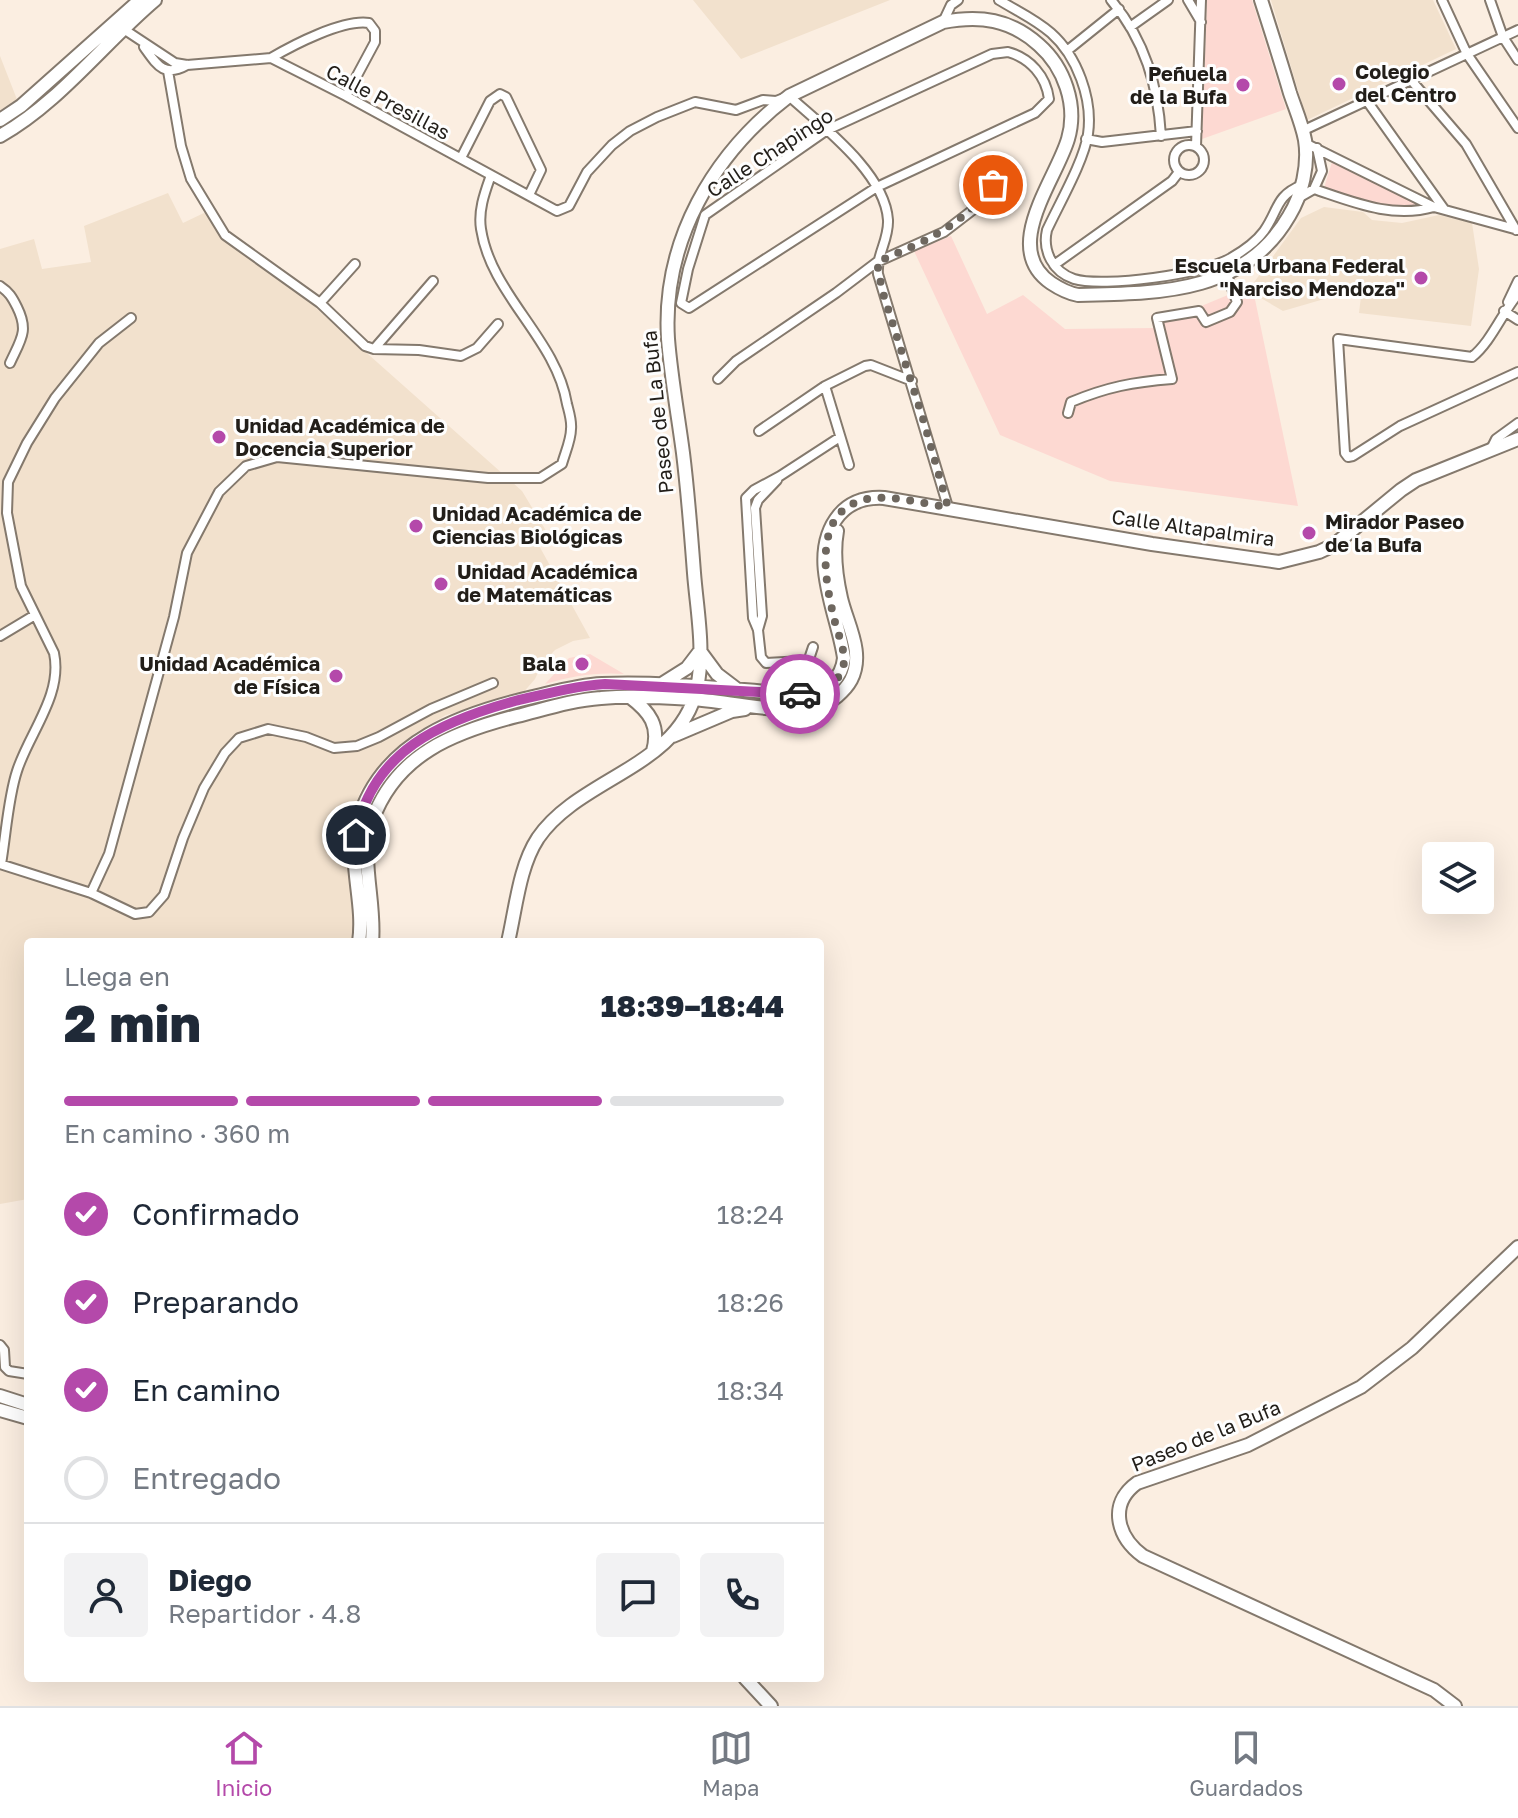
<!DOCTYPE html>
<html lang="es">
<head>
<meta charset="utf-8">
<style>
  body { margin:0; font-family:"Golos Text",sans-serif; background:#f2f2f3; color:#1f2937; height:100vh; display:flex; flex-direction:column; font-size:30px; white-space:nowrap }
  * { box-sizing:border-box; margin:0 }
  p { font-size:26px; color:#747a83 }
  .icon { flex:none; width:44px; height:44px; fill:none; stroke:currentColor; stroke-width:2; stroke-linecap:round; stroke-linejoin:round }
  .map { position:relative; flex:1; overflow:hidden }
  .panel { position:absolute; left:24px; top:938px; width:800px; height:744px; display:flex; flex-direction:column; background:#fff; border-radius:8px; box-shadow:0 8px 32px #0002 }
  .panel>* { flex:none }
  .controls { position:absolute; left:1422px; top:842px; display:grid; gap:16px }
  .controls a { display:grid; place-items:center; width:72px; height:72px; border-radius:8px; background:#fff; box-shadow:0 8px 32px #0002; font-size:40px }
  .pin { position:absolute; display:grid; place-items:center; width:68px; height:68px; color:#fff; margin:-34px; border:4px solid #fff; border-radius:50%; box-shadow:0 2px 8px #0007 }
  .courier { position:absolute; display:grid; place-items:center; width:80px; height:80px; margin:-40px; border:6px solid #b449aa; border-radius:50%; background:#fff; color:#222; box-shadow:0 2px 10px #0007 }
  .summary em { font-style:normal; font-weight:800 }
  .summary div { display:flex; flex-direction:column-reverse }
  .summary { display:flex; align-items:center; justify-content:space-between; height:136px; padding:0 40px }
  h1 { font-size:52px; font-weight:800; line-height:60px }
  .bar { display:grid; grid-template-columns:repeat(4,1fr); gap:12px 8px; align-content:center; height:96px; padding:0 40px }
  .bar i { height:10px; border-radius:6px; background:#e0e1e3 }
  .bar .active { background:#b449aa }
  .bar p { grid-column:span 4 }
  .line { display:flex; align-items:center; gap:20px; padding:0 40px; border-top:2px solid #e0e1e3 }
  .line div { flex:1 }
  .round { display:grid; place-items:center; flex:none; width:84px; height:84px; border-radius:8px; background:#f2f2f3 }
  ol { padding:0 40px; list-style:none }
  li { display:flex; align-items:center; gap:24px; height:88px }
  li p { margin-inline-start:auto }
  li .icon { padding:8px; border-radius:50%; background:#b449aa; color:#fff; stroke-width:4 }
  li:last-child { color:#747a83 }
  li i { width:44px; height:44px; border:4px solid #e0e1e3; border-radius:50% }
  .dock { display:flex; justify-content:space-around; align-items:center; height:112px; border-top:2px solid #e0e1e3; background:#fff; font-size:22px; color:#747a83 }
  .dock a { display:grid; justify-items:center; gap:4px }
  .dock .active { color:#b449aa }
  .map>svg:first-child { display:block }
</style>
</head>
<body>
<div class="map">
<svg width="1518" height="1706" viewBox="0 0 1518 1706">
  <rect width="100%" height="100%" fill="#fbeee1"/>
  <!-- built -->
  <path fill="#f2e1cd" d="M693,0H890L741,59Z
    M1271,0H1433L1456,49L1307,120Z
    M0,56L18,102L0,111Z
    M168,193L183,223L206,212L222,236L315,307L522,491L548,534L537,542L590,638L573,641L555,650L542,664L535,679L522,694L446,715L415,733L386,759L361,790L348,824L349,865L354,903L355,930L352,942H28V1199L0,1204V249L34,239L42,269L91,262L84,226Z
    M1324,207L1363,212L1372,220L1402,223L1439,215L1472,223L1479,269L1471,326L1359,313L1362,288L1283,311L1254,294L1252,285L1301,218Z"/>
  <!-- green -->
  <path fill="#fdd9d2" d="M1207,0H1252L1286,109L1202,139Z
    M1332,162L1418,203L1416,208L1374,204L1324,188Z
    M951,236L987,314L1023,295L1065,329L1153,328L1151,315L1199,307L1252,285L1298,506L1110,481L1000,435L914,251Z
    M590,654L624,674C596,672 572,676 545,684L569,658Z"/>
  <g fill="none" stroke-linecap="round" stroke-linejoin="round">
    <!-- street casing -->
    <g stroke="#84796d" stroke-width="12">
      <path id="street" d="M999,0C1017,11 1035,19 1051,33C1077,56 1093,99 1088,134C1084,161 1059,204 1047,230C1042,251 1053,272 1074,279C1103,288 1205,274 1231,258C1243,251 1256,242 1264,231C1279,210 1275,196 1302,185
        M1111,0C1145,40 1158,86 1161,136
        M1188,0L1201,22
        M1442,0L1467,54L1518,128
        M1490,0L1503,37L1518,60
        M943,22L951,5L958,0
        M1130,27L1168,0
        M122,28L175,63L187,65L271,58L346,96L557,211L569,206L587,172L612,145L630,131L657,117L695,102L736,110L763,100L776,101L789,96C822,126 885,173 888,220C889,240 876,255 878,274L948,507
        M144,47C157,65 164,78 187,65
        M1068,50L1119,9
        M1008,52C1030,58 1046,76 1049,99L1035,113L877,187L689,308L681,303L688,269L705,215L827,130L992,54Z
        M271,58C293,45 343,19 369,23L375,31V42L346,96
        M168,71L181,146L191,179L225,235L320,303L365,346L374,349L419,350L461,356L477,348L498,324
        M1411,80L1466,144L1516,230
        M1367,101L1444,209
        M1302,131L1518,30
        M1086,139L1102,142L1197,131
        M1305,143L1434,207L1518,230
        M1174 160a15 15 0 1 1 30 0a15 15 0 1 1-30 0Z
        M1196,146L1201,0
        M461,158L490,101L500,94L506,97L541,170L529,195
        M1314,189L1322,171L1317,148
        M1300,197L1314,189C1353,202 1392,219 1434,207
        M1054,265L1172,181L1179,172
        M0,286C9,292 12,297 17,307C29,331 21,339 10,363
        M1518,294C1502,313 1491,342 1472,357L1338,339L1345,453L1348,457L1353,456L1400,426L1518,372
        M1508,302L1518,281
        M320,303L355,264
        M1504,311L1518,320
        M374,349L433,281
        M718,379L736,361L836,293L877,262L944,232L974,209L993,185
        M825,386L849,465
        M1068,413L1071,402C1107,387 1133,382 1172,379L1157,318L1199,311L1206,322L1230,312L1237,302L1227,275
        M759,431L825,386L865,366L871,365L912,381
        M1491,449L1496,439L1518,423
        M758,630L762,616L755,508L758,500L777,480
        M0,636L35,615
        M813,647L809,659L803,661L766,663L761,657L758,630L753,618L746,498L754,490L780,476L840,437
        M0,864L91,893L135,914L149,912L164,895L183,838L204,788L225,753L239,738L268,729L306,737L334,748L357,746L379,737L431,709L493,683
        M1,864C6,835 8,798 17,771C29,733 63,695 54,653L21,586L7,513L8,482L27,443L55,398L99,343L131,318
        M91,893L109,854L174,617L187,553L219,492L246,466L277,457L488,478H540L562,464C565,453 571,440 571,429C572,421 569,412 567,404C556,338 491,295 481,229C478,210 485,192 491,175
        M0,1345L4,1350L5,1367L9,1371L28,1374"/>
    </g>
    <!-- secondary casing -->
    <g stroke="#84796d" stroke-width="16">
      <path id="secondary" d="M0,120L21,106L140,0
        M0,136C58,104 104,43 155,0
        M660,685L687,668L700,651L717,674L738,690
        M630,697C650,712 660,726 653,751
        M673,736L732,711L745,709
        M359,942C365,902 347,862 358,822C381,740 463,713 537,696C558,691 580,685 602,684C670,681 740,691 808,695C827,691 842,678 844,658C838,614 806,555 839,515C851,501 867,497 884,498L1152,544L1279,562L1319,552L1334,545L1401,490L1416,480L1518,439
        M372,942C376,904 359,856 372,821C396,754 454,732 517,716C545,709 572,700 601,698C630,695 662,697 692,699C727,701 786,716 819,706C831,703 845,691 851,680C865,653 847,624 841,598C836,576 833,553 837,531
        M508,942C516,908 519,867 538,838C580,777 679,768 697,688C705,650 697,611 694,573C691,533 688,493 683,453C678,415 671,377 668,339C662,241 713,154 789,96L943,22C980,15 1010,19 1039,45C1064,67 1078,105 1068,139C1056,180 1000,248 1051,283C1060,289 1067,293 1078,295C1159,293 1244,294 1289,216C1302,195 1309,165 1305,140C1302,124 1295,108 1290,93C1281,62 1271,31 1261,0
        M0,1396L28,1405
        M0,1410L28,1418
        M745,1678L771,1706
        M1455,1706L1434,1690L1143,1556C1117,1537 1108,1504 1137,1483L1248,1445L1361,1387L1412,1348L1518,1247"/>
    </g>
    <!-- street -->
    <use href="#street" stroke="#fff" stroke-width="8"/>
    <!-- secondary -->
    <use href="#secondary" stroke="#fff" stroke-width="12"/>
  </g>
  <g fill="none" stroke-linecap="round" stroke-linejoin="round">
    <!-- done -->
    <path stroke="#6e675f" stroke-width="8" stroke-dasharray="0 14.4" d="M800,694C819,695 844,682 844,660C844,646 837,632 834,618C825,581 812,513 863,500C889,493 922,504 948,507L924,422L882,290L877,262C927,240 958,229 993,185"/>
    <!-- route -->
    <path stroke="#b449aa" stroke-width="10" d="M356,835C371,751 442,721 515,701C545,694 575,686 605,684L800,694"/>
  </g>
  <!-- markers -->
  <g fill="#b449aa" stroke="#fefefe" stroke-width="3">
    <circle cx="1339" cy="84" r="8"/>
    <circle cx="1243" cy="85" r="8"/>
    <circle cx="1421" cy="278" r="8"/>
    <circle cx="219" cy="437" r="8"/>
    <circle cx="416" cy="526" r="8"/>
    <circle cx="1309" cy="533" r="8"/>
    <circle cx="441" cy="584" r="8"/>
    <circle cx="582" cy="664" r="8"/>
    <circle cx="336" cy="676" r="8"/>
  </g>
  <g text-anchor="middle" stroke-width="6" stroke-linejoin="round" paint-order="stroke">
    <!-- poi labels -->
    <g font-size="20" font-weight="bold" fill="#221e19" stroke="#fefefe" text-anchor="start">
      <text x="1355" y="79">Colegio<tspan x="1355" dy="23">del Centro</tspan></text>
      <text x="1227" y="81" text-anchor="end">Peñuela<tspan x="1227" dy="23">de la Bufa</tspan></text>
      <text x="1405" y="273" text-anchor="end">Escuela Urbana Federal<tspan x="1405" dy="23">"Narciso Mendoza"</tspan></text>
      <text x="235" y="433">Unidad Académica de<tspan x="235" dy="23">Docencia Superior</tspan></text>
      <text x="432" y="521">Unidad Académica de<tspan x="432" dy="23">Ciencias Biológicas</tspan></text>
      <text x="1325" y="529">Mirador Paseo<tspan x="1325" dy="23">de la Bufa</tspan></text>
      <text x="457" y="579">Unidad Académica<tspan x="457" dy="23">de Matemáticas</tspan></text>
      <text x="320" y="671" text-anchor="end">Unidad Académica<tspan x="320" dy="23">de Física</tspan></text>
      <text x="566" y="671" text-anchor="end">Bala</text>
    </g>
    <!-- street labels -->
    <g font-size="20" fill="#221e19" stroke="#fefefe">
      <text transform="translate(388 102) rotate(28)" y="7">Calle Presillas</text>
      <text transform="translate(770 153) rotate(-33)" y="7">Calle Chapingo</text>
      <text transform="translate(658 412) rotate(-96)" y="7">Paseo de La Bufa</text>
      <text transform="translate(1193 528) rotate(8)" y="7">Calle Altapalmira</text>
      <text transform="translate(1206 1436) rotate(-22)" y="7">Paseo de la Bufa</text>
    </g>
  </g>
</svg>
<div class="controls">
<a><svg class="icon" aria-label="layers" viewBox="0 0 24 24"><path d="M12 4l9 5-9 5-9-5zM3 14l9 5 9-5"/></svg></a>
</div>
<div class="pin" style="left:993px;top:185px;background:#ea580c"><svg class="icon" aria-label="bag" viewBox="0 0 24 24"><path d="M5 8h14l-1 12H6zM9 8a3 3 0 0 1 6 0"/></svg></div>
<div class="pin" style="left:356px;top:835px;background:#1f2937"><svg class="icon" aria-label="home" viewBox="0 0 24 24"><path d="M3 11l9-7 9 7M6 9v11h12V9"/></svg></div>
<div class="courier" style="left:800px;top:694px"><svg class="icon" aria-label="car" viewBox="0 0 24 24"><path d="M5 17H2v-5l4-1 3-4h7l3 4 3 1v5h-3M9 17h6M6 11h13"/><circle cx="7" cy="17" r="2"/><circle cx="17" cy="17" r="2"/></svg></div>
<section class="panel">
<div class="summary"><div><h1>2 min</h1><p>Llega en</p></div><em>18:39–18:44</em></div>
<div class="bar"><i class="active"></i><i class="active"></i><i class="active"></i><i></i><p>En camino · 360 m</p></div>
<ol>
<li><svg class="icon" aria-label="check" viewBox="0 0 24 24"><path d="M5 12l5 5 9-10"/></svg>Confirmado<p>18:24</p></li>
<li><svg class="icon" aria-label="check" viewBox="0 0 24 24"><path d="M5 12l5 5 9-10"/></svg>Preparando<p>18:26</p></li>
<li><svg class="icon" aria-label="check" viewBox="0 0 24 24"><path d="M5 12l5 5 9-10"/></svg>En camino<p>18:34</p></li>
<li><i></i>Entregado</li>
</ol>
<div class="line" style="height:144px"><a class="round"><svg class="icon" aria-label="person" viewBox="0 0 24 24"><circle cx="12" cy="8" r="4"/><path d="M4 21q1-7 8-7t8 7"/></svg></a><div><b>Diego</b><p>Repartidor · 4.8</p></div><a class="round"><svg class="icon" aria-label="chat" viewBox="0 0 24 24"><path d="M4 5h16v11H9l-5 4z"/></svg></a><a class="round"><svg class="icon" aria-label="phone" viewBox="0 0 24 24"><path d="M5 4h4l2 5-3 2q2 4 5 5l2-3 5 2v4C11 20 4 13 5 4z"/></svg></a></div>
</section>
</div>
<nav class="dock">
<a class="active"><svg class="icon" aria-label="home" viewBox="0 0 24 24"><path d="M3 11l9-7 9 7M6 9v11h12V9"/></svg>Inicio</a>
<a><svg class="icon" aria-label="map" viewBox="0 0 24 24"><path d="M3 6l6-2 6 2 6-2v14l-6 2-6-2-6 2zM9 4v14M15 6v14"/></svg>Mapa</a>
<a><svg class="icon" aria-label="saved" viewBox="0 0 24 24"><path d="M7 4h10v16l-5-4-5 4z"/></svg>Guardados</a>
</nav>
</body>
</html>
